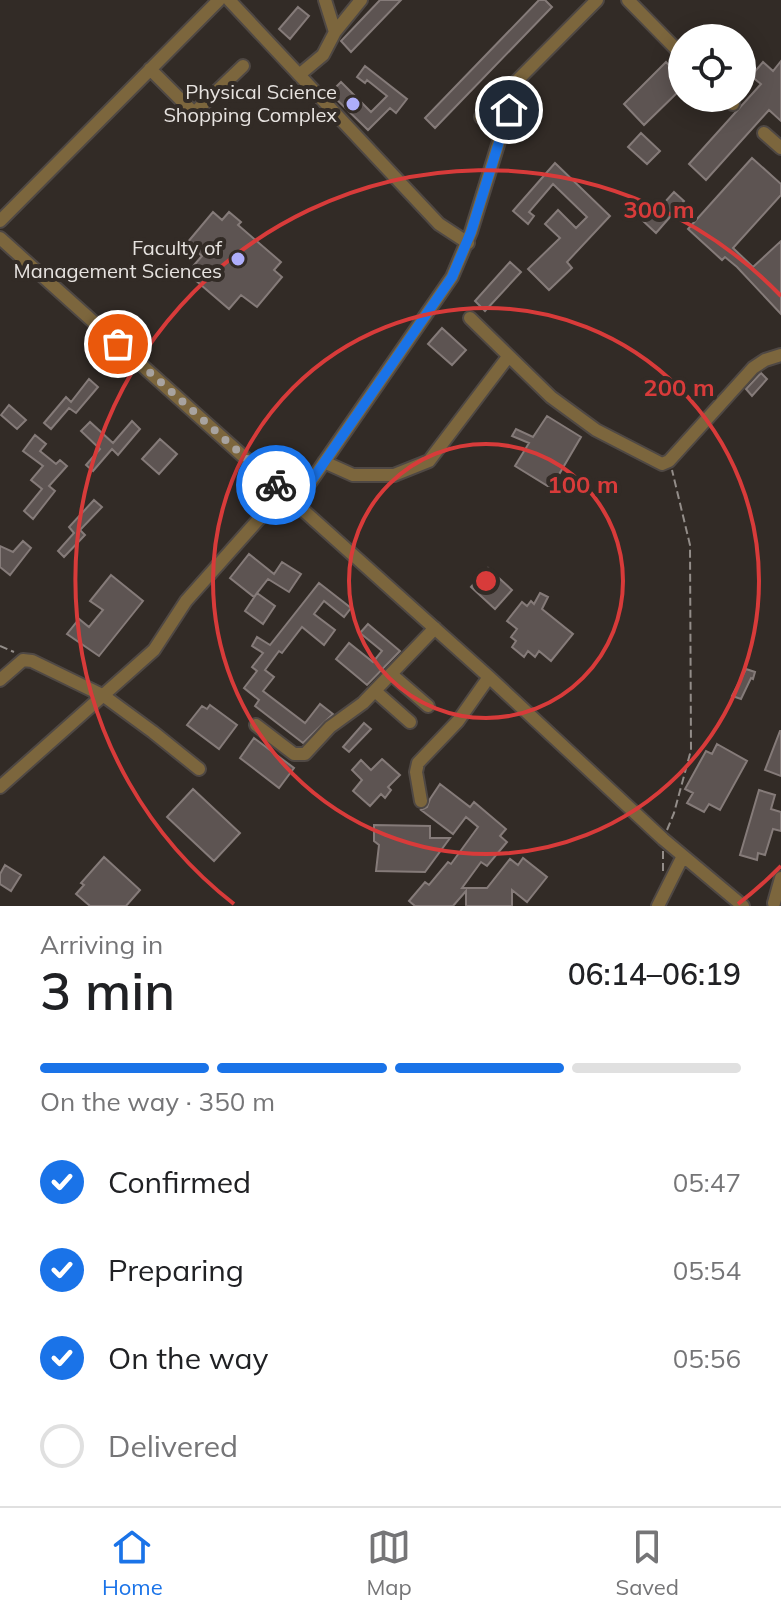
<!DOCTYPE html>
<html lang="en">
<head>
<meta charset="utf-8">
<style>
  body { margin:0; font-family:Mulish,sans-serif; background:#f6f6f6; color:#202124; height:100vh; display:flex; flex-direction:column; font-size:30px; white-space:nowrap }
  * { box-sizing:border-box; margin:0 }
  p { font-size:26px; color:#757577 }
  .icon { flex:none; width:44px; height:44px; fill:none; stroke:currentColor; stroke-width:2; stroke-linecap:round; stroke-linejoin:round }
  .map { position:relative; height:906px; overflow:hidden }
  .details { display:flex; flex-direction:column; background:#fff; flex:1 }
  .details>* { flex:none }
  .controls { position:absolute; left:668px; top:24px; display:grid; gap:16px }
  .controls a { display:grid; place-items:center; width:88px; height:88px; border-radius:50%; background:#fff; box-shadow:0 4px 20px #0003; font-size:40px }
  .pin { position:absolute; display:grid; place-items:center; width:68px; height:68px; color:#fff; margin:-34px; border:4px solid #fff; border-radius:50%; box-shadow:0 2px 8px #0007 }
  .courier { position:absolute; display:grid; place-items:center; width:80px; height:80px; margin:-40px; border:6px solid #1a73e8; border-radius:50%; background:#fff; color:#222; box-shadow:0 2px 10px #0007 }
  .overview em { font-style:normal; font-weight:600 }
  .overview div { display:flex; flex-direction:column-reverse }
  .overview { display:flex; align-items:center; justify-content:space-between; height:136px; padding:0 40px }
  h1 { font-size:52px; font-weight:600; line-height:60px }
  .bar { display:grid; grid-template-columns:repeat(4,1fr); gap:12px 8px; align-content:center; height:96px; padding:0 40px }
  .bar i { height:10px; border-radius:6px; background:#e0e0e0 }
  .bar .current { background:#1a73e8 }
  .bar p { grid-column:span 4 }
  ol { padding:0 40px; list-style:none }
  li { display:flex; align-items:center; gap:24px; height:88px }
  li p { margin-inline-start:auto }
  li .icon { padding:8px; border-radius:50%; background:#1a73e8; color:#fff; stroke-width:4 }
  li:last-child { color:#757577 }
  li i { width:44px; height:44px; border:4px solid #e0e0e0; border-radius:50% }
  .tabs { display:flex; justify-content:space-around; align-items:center; height:112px; border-top:2px solid #e0e0e0; background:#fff; font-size:22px; color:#757577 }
  .tabs a { display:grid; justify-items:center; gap:4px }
  .tabs .current { color:#1a73e8 }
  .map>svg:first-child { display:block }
</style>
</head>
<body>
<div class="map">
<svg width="781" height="906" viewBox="0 0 781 906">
  <rect width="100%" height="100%" fill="#322b26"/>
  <!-- building -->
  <path fill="#5d5452" stroke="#857b79" stroke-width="2" d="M380,0H401L351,52L341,41Z
    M539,0H545L552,7L435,128L425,118Z
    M298,7L309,16L290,39L279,29Z
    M781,61V121L769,110L706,180L689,164L761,84L751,76L763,62L773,71Z
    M666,62L682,79V88L644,125L624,104Z
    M365,66L407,99L396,113L390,108L368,130L330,93L341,82L371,112L387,96L367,80L365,83L357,77Z
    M641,133L660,151L647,164L628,147Z
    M752,158L781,184V195L733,248L753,267L781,241V314L737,267L725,257L722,260L688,229Z
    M555,163L610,216L567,262L572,268L549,290L528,269L560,238L545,224L558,210L576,228L587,217L553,184L529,212L534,216L528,224L513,211Z
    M674,192L684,201L656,233L642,220L653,209L656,212Z
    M213,212L222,220L229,212L241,222L238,225L281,262L274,270L282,277L257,307L241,295L229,309L187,273L202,256L187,243Z
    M510,262L521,272L485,311L475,301Z
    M442,328L466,350L452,365L428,344Z
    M761,373L767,379L752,396L746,389Z
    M89,379L98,387L76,413L69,408L51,429L44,423L66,397L71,402Z
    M9,405L26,420L17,429L1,415Z
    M547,416L581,437L551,488L515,466L529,443L512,436L516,429L533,437Z
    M132,421L140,429L118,455L112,449L93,471L86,465L100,449L81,431L90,422L113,443Z
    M35,435L46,444L40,451L56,464L60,460L67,466L49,486L55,491L33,519L24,511L42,489L31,480L43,466L23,451Z
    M160,439L177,454L159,474L142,459Z
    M94,500L102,507L80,530L85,535L64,557L58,551L74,533L69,527Z
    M23,541L31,548L10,575L0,567V546L13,552Z
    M249,554L274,574L282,562L301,574L289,592L268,579L254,597L230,578Z
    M488,568L512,590L495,609L471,587Z
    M111,575L143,601L99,656L67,634L79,619L89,627L103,610L90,601Z
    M319,583L351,608L344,617L324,601L314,614L335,630L324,645L302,627L282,653L279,651L265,670L274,677L263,691L305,723L320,704L333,714L303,743L255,706L259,700L244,688L257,671L252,667L263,653L252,646L257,637L270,645Z
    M257,593L275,606L263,624L245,611Z
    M540,593L548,597L542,609L573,634L551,661L539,651L535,657L528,651L524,657L512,647L516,641L511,637L517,629L507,621L522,602L527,606L531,601L534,604Z
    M368,624L400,651L367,685L336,659L349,643L373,662L382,651L360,633Z
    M746,669L755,672L753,679L751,678L741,699L732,696Z
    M210,705L237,725L219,749L187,725L202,706L207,709Z
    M364,723L371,729L349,752L343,747Z
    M780,731H781V776L765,770Z
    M254,738L294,768L279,788L240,758Z
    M717,744L747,761L720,810L709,804L704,812L687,803L693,793L685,789L706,751L712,754Z
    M382,759L400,775L388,787L391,790L385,798L381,794L370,806L353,791L362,780L352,770L361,760L371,770Z
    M440,784L470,807L474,802L506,829L500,836L507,842L487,866L481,862L462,888H487L510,859L518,865L523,858L547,877L527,902L512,890V906H466V891L453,906H415L409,901L425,882L429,885L448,862L451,864L478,827L466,817L453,834L421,810L427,807L430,799Z
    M193,789L240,833L214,861L167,817Z
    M759,790L775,795L771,809L781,812V831L773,829L765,855L758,853L757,860L740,855Z
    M374,825L430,826V838H450L425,872L376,871L379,845L374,841Z
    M104,857L140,890L126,906H90L76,894L84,885L81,883Z
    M5,865L21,875L11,891L0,884V874Z"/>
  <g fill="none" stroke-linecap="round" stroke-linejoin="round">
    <!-- minor casing -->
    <g stroke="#4f4844" stroke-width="16">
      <path id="minor" d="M229,0L439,224L468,243
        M325,0L335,32
        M628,0L682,55
        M150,69L194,113L243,66
        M299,75L323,55L335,32L361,0
        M727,98L733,104
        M481,117L597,0
        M764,133L781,148
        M0,221L219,0
        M0,238L489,677L663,839L743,906
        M470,318L551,397L596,430L662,464L669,461L753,368L765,360L781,355
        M324,462L353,475H394L429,461L508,357
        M296,503L452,277L471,232L518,80
        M391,674L428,706
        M0,680L23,660L32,661L104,696L153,732L199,769
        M375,691L410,722
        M256,725L294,754H305L330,727L363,703L435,628
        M0,787L154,650L186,601L283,492
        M421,801L416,772L418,763L458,721L489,677
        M774,903L781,878
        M658,906L683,856"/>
    </g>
    <!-- path -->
    <path stroke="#938d89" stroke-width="2" stroke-dasharray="8 4" stroke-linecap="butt" d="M0,646L14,652
      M667,830L674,813L691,750L690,545L672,470
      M663,851V873"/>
    <!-- minor -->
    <use href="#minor" stroke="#7c663d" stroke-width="12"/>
  </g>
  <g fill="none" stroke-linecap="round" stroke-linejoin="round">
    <!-- done -->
    <path stroke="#a8a39f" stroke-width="8" stroke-dasharray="0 14.4" d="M118,344L276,485"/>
    <!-- route -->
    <path stroke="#1a73e8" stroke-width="10" d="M276,485L296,503L452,277L471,232L509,110"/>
  </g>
  <!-- distance rings -->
  <g fill="none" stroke="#d83b3a" stroke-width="4">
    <circle cx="486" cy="581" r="137"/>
    <circle cx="486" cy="581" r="273"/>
    <path d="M781 866A410 410 0 0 1 738 904M234 904A410 410 0 1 1 781 296"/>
  </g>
  <!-- markers -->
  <g fill="#aeaefb" stroke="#322b26" stroke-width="3">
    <circle cx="353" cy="104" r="8"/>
    <circle cx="238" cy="259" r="8"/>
  </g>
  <g text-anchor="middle" stroke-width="8" stroke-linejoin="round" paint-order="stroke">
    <!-- poi labels -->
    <g font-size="20" fill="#e7e3e0" stroke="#322b26" text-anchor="end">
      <text x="337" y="99">Physical Science<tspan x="337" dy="23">Shopping Complex</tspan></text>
      <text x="222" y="255">Faculty of<tspan x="222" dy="23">Management Sciences</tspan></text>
    </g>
  </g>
  <circle cx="486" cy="581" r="12" fill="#d83b3a" stroke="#322b26" stroke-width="4"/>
  <g font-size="24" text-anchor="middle" font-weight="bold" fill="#d83b3a" stroke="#322b26" stroke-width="8" stroke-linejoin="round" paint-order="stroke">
    <text x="659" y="218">300 m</text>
    <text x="679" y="396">200 m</text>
    <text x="583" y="493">100 m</text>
  </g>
</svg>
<div class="controls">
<a><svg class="icon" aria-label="locate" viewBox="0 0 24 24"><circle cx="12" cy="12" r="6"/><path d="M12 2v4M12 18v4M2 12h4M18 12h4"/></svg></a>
</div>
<div class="pin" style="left:118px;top:344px;background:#ea580c"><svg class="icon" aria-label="bag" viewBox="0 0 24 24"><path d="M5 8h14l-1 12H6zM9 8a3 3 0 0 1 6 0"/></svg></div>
<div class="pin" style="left:509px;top:110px;background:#1f2937"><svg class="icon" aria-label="home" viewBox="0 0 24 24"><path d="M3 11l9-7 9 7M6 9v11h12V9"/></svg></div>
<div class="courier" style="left:276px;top:485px"><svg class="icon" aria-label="bike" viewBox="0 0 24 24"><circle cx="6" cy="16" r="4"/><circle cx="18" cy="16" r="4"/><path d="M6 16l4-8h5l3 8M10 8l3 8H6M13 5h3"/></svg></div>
</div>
<section class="details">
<div class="overview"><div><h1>3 min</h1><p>Arriving in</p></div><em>06:14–06:19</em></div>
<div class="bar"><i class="current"></i><i class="current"></i><i class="current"></i><i></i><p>On the way · 350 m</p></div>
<ol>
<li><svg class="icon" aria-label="check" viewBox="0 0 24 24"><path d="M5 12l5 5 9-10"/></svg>Confirmed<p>05:47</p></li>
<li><svg class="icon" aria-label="check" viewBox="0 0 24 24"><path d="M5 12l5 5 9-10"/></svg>Preparing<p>05:54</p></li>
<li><svg class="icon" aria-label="check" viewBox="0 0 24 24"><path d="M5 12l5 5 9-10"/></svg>On the way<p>05:56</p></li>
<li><i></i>Delivered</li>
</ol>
</section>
<nav class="tabs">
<a class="current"><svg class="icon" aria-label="home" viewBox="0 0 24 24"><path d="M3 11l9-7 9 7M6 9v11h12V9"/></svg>Home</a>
<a><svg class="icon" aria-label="map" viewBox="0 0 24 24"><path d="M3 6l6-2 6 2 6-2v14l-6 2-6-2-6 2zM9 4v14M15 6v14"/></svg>Map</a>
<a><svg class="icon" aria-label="saved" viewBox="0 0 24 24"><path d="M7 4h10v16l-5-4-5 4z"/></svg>Saved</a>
</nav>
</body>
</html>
